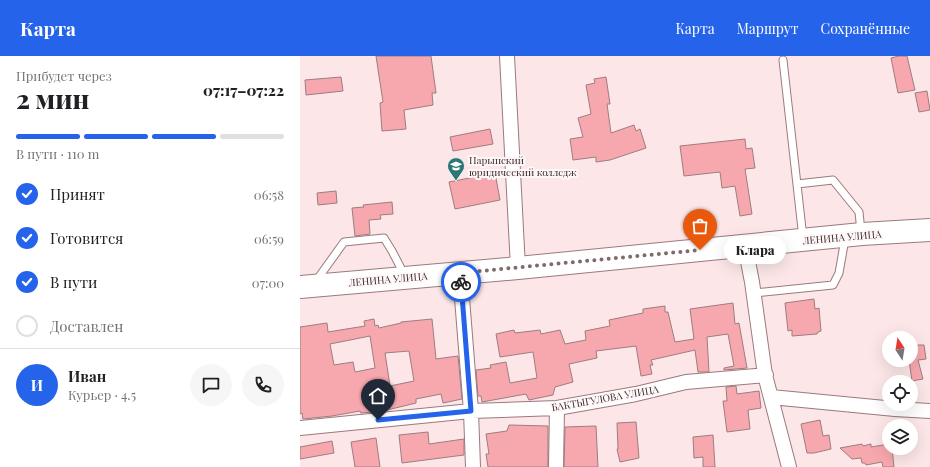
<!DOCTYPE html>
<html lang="ru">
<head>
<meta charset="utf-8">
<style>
  body { margin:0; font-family:"Playfair Display",serif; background:#f6f6f6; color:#202124; height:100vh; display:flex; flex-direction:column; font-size:15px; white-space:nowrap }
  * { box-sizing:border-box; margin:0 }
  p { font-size:13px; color:#757577 }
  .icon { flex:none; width:22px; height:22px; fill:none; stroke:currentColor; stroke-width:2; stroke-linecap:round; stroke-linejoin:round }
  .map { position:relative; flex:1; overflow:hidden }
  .details { display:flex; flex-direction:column; background:#fff; width:300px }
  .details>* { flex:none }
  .needle { width:26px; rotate:348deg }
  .tools { position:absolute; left:582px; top:275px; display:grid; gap:8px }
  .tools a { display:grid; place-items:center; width:36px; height:36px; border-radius:50%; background:#fff; box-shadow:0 4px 16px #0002; font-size:20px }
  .pin { position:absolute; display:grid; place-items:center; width:34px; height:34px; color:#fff; margin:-41px -17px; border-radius:50% 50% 50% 0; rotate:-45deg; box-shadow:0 0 4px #0007 }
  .pin .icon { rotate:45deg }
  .courier { position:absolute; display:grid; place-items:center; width:40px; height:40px; margin:-20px; border:3px solid #2563eb; border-radius:50%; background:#fff; color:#222; box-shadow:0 1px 5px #0007 }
  .bubble { position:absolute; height:28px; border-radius:14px; background:#fff; box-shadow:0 4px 16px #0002; font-size:13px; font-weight:800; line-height:28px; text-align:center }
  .head em { font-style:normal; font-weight:800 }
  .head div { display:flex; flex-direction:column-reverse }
  .head { display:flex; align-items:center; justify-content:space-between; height:68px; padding:0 16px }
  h1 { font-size:26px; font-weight:800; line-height:30px }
  .bar { display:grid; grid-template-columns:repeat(4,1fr); gap:6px 4px; align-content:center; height:48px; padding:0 16px }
  .bar i { height:5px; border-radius:3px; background:#e0e0e0 }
  .bar .active { background:#2563eb }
  .bar p { grid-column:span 4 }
  .line { display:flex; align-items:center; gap:10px; padding:0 16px; border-top:1px solid #e0e0e0 }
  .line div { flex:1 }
  .round { display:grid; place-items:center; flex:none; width:42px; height:42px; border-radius:21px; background:#f6f6f6 }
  ol { padding:0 16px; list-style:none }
  li { display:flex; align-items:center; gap:12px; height:44px }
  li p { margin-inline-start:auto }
  li .icon { padding:4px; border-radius:50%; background:#2563eb; color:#fff; stroke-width:4 }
  li:last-child { color:#757577 }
  li i { width:22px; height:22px; border:2px solid #e0e0e0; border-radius:50% }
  header { display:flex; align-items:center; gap:24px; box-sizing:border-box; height:56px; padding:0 20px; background:#2563eb; color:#fff }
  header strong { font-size:19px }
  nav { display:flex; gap:22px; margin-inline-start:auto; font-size:14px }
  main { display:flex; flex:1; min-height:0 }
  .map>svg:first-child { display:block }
</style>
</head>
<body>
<header>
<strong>Карта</strong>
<nav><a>Карта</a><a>Маршрут</a><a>Сохранённые</a></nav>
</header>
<main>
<section class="details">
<div class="head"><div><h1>2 мин</h1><p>Прибудет через</p></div><em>07:17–07:22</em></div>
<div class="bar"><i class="active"></i><i class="active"></i><i class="active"></i><i></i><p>В пути · 110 m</p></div>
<ol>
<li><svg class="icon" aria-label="check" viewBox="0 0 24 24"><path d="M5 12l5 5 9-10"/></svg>Принят<p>06:58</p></li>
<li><svg class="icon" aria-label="check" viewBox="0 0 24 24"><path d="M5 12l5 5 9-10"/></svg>Готовится<p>06:59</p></li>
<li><svg class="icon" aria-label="check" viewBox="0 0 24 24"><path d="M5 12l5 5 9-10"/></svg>В пути<p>07:00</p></li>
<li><i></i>Доставлен</li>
</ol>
<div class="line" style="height:72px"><b class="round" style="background:#2563eb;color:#fff">И</b><div><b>Иван</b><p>Курьер · 4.5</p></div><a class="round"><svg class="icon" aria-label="chat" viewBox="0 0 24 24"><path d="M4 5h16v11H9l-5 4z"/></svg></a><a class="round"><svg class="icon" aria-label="phone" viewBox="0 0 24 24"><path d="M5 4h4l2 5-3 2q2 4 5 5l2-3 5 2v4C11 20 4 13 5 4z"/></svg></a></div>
</section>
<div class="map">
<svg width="630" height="411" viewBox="0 0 630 411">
  <rect width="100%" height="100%" fill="#fce6e7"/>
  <!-- building -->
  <path fill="#f7a8ae" stroke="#9e7d7f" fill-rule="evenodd" d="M76,0H131L136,37H132L133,49L104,54L106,73L82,75L80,47L83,46Z
    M599,0H607L615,34L598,37L591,2Z
    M41,21L43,35L6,39L5,24Z
    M306,21L310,48H307L311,77L334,69L336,75L340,73L346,92L310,104L296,106V101L273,104L270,83L283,81L278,62L291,58L286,29L295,27L294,23Z
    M627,35L630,54L619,56L615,37Z
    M190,73L193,88L153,95L150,81Z
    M445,83L446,93L452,92L455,112L445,113L452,158L440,160L435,130L422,132L420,116L384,120L380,90Z
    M195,117L200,144L155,153L149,126Z
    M36,135L37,147L18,149L17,137Z
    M92,146L93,158L80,159L81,163L69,164L70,178L55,180L52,152L64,151L63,149Z
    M514,243L515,253L519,252L521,275L518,276L517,278L492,280V274L488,275L485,247Z
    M433,247L435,268L439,267L447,312L424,314V312L434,310L428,278L407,281L409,316H398L395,294L351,304L353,309H350L352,318L341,320L336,290L296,295L297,302L269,308L273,326L255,331L253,339L229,344L226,338L182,346L181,340H178L176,314L191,312L190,309L206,306L210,327L237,322L233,296L200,301L196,278L214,274L215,277L240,274L241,278L260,274L265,288L286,284L285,275L310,270L309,264L343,257V253L365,250V256H368L375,286L394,283L390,253Z
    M74,263L75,270L78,269L79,272L101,267V266L132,263L136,303L158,300L162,343L143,347L141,338L116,343V347L83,355L61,357L60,355L32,360L3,363L2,357L0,358V271L27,267L28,276L65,270L64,265ZM70,280L75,312L55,316L53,306L34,309L30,288ZM109,295L114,325L90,330L85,297Z
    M611,289H624L626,303L618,304L623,323L612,325L609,304H612Z
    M436,330L437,338L459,335L461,352L448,354L450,373L427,376L423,345H427L426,331Z
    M520,364L523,380L529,379L531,393L514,397H507L501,368Z
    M336,366L339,402L320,406L317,393H318L317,367Z
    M209,369L248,370V411H188L186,398H189L186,378L207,375Z
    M296,370L298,411H264L265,371Z
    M128,376L129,388L164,383V399L102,407L99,379Z
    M413,379L415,411H403V401L394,402L393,381Z
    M76,382L80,411H55L51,386Z
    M32,385L34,397L0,403V391Z
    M562,388L563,390L571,388V391L589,388V392H592L594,411H583L582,406L566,409L565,407H562L561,402L552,403L540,392Z"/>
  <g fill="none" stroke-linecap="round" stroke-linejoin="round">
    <!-- lane casing -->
    <g stroke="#9b7a7c" stroke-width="9">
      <path id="lane" d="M483,4L503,182
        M497,128L533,124L559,156L561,176
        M16,225L44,186L84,182L92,195L105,220
        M454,237L533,229L539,217L545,183"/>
    </g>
    <!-- street casing -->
    <g stroke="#9b7a7c" stroke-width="16">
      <path id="street" d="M207,0L218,212
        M445,190L452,226L465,319L489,411
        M160,217L171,355L173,411
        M471,341L595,353L630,355
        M0,372L171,355L257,352L336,338L386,326L466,319
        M256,411L257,352"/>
    </g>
    <!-- primary casing -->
    <g stroke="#9b7a7c" stroke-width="24">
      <path id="primary" d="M0,231L218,212L562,178L630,174"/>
    </g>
    <!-- lane -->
    <use href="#lane" stroke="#fff" stroke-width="7"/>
    <!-- street -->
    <use href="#street" stroke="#fff" stroke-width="14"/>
    <!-- primary -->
    <use href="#primary" stroke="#fff" stroke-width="22"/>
  </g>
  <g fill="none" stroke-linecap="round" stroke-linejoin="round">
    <!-- done -->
    <path stroke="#7d6c6d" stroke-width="4" stroke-dasharray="0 7.2" d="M161,226L160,217L400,194"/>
    <!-- route -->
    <path stroke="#2563eb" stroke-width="5" d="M78,364L171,355L161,226"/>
  </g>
  <!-- icons -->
  <defs>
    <g id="university-pin" transform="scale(0.9)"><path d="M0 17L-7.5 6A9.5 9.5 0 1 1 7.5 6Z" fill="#2c7675" stroke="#fff7f8"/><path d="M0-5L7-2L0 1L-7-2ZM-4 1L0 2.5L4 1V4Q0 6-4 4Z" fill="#fff"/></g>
  </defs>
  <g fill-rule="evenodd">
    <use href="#university-pin" x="156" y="110"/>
  </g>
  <g text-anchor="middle" stroke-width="4" stroke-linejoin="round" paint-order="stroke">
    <!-- poi labels -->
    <g font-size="10" fill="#382a2b" stroke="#fff7f8" text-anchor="start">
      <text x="169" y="108">Нарынский<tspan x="169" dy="12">юридический колледж</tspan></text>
    </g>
    <!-- street labels -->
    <g font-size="10" fill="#382a2b" stroke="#fff7f8">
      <text transform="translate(542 181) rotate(-5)" y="4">ЛЕНИНА УЛИЦА</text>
      <text transform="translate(88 223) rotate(-5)" y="4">ЛЕНИНА УЛИЦА</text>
      <text transform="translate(305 342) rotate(-10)" y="4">БАКТЫГУЛОВА УЛИЦА</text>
    </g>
  </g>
</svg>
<div class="tools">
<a><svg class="needle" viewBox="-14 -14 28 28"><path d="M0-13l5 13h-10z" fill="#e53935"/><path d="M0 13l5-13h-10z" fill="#757577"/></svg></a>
<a><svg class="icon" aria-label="locate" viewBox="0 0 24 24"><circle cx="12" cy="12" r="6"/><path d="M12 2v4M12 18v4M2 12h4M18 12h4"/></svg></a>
<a><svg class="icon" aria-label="layers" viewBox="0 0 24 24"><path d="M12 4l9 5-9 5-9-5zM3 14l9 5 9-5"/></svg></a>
</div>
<div class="pin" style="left:400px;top:194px;background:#ea580c"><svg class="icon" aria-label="bag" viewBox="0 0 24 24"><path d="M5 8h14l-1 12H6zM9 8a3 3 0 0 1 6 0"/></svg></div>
<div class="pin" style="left:78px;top:364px;background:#1f2937"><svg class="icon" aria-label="home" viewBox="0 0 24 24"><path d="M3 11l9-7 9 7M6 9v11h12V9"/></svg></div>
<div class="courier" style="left:161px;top:226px"><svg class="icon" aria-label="bike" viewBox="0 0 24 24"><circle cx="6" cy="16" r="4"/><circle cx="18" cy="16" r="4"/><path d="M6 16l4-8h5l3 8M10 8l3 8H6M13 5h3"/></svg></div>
<div class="bubble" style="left:424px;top:180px;width:62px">Клара</div>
</div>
</main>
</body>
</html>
